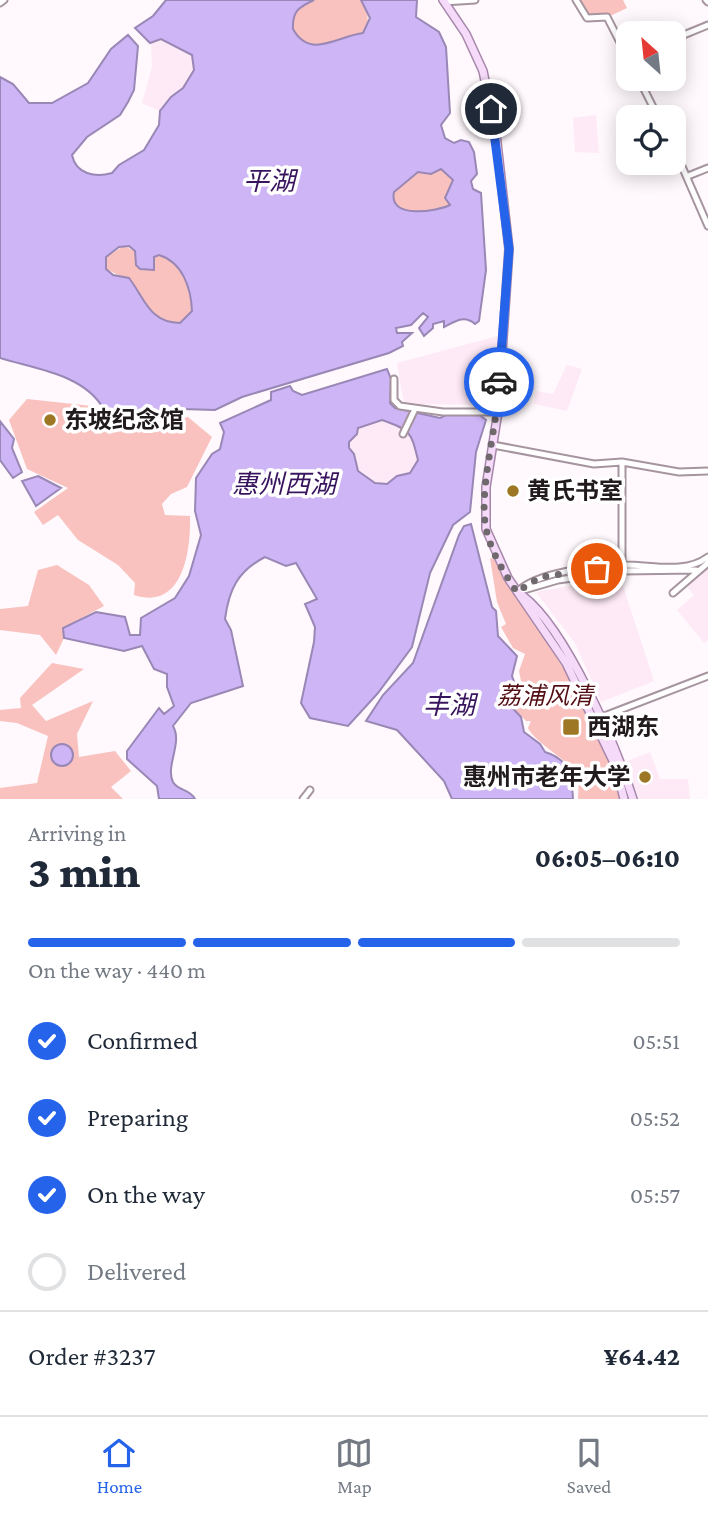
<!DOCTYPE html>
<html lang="en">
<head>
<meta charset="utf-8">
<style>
  body { margin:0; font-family:"Crimson Pro","Noto Sans SC",serif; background:#f2f2f3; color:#1f2937; height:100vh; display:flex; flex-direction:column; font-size:26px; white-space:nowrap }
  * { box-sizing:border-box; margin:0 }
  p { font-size:23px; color:#747a83 }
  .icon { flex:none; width:38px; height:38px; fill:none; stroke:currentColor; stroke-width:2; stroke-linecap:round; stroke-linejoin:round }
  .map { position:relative; height:799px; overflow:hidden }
  .sheet { display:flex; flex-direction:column; background:#fff; flex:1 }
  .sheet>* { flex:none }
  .needle { width:46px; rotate:333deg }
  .controls { position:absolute; left:616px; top:21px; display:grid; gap:14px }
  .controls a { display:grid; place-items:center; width:70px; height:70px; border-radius:14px; background:#fff; box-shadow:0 4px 18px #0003; font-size:35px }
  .pin { position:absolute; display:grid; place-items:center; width:60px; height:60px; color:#fff; margin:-30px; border:4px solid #fff; border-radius:50%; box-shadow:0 2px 7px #0007 }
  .courier { position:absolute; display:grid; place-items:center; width:70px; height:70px; margin:-35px; border:5px solid #2563eb; border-radius:50%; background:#fff; color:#222; box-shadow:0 2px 9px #0007 }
  .summary em { font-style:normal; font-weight:800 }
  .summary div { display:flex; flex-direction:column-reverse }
  .summary { display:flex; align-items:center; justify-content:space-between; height:119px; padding:0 28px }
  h1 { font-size:46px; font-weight:800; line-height:52px }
  .bar { display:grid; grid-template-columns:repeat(4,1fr); gap:10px 7px; align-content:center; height:84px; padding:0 28px }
  .bar i { height:9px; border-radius:5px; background:#e0e1e3 }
  .bar .active { background:#2563eb }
  .bar p { grid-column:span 4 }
  .line { display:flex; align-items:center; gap:18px; padding:0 28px; border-top:2px solid #e0e1e3 }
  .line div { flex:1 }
  ol { padding:0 28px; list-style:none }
  li { display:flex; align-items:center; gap:21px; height:77px }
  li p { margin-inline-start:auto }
  li .icon { padding:7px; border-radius:50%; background:#2563eb; color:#fff; stroke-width:4 }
  li:last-child { color:#747a83 }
  li i { width:38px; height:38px; border:4px solid #e0e1e3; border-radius:50% }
  .dock { display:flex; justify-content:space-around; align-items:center; height:98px; border-top:2px solid #e0e1e3; background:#fff; font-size:19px; color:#747a83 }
  .dock a { display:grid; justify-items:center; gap:4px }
  .dock .active { color:#2563eb }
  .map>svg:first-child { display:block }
</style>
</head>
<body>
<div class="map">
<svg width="708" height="799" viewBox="0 0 708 799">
  <rect width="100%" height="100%" fill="#fff8fc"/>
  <!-- built -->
  <path fill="#feeaf6" d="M161,38L192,55L195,70L183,88L171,97L160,111L142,103L152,67L151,44Z
    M596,115L599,153L575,152L573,118Z
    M498,336L495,405L406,404L403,399L397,363Z
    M567,365L582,369L567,411L534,404L536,391L553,394Z
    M382,420L402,425L410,434L414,440L418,461L410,473L397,476L387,484L375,483L358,471L354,454L349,448V442L358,428Z
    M708,567V640L704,643L677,610L694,595L686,585Z
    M620,577L654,681L601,702L575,643L536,592Z
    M650,752L660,779H688L690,799H639L625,762Z"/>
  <!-- green -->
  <path fill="#f9c2bf" d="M314,0H361L367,7L368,26L363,33C339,36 294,66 292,19L299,7Z
    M578,0H623L627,8L610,16H588Z
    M441,169L453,180L446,194L450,205C438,211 388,221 394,192L419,172Z
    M124,246L135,251L136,265L155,267L154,257C180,249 191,291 192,311L180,323C157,323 137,304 132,282L106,269V257Z
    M27,399L92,406L123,425L188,417L212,437L187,487L171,494L162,504L165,515L190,516C191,551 183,611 134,595L135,583L118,565L78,540L58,515L43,525L34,512L68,488L27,469L9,420Z
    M490,558L496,560C522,606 625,752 620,799H578L579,774C567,761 533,740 528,728L531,721H526L507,702L521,681L519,671L525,654L513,648L501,627L506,624L497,602Z
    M57,565L89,585L104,606L63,628L64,638L56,655L40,635L0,630V609L28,606L38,570Z
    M52,663L84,669L32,705L46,721L93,701L77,734L79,757L115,751L131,771L111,787L123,799H0V788L37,783L48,736L17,723L0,721V710L21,708L20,698Z"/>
  <!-- water -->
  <path fill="#cdb5f6" stroke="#9987b5" stroke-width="2" fill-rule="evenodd" d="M166,0H314C299,7 292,11 293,29C310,60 338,36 363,33L370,18L361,0H417L416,17L439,32L446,47L450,113L441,125L445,138L454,143L461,140L469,142L474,152L477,174L471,181L473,189L481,193L486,270L479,321L475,324C464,314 454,322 444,327V321L433,324V328L424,336L419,328L428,317L423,313L411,325L396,328L397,333H412L402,342L403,346L389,353L242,397L215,410L182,409L129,414L103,408C83,374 35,369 0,358V77L13,84L29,103H52L88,83L111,49L128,35L138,46L134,90L128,102L120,115L87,137L72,155C76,174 95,178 112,173L119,165L144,150L159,125L160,111L171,97L183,88L194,70L192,55L161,39L150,43L135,28L153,16ZM441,169L453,180L445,198L450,205C438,211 388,220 394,192L418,172L431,174ZM129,246L135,251L136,265L140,269L154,270V257L159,255C182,262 191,287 192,311L180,323C149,323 144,297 129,278L113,275L106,269V257L119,247Z
    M387,369L391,379L390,403L395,408L440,418L453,412L478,414L486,420L476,452L470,512L453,525L430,573L412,647L378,693L348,726L310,718L301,703L314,642L315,627L305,604L317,599L296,563L286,566L265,557C238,571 229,589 225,619L231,630L243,686L191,703L173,726C183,743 165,766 173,782C178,791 190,789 195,799H159L157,786L127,759V751L159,708L164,714L174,706L167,687V674L154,669L142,646L124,651L64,638L63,628L96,612L125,617L130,635H140L141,618L175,598L189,576L201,535L195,511L196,478L212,454L220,449L224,432L220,423L271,400V392L290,386L293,391L302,395ZM382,420C411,430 411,432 418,460L410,473L397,476L387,484L375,483L358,471L354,454L349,448V442L357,434L358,428Z
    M0,421L14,439L12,448L22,472L13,478L0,460Z
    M38,476L61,488L36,506L22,481Z
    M471,524L492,607L496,611L498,636L517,656L512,676L515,684L503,698L521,717L524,732L540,744L545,752C569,759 572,776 573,799H452L444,781L397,730L366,721L383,695L413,663L459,535L464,526Z
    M51 755a11 11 0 1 1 22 0a11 11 0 1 1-22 0Z"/>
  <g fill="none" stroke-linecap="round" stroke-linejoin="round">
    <!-- minor casing -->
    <g stroke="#a6959f" stroke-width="9">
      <path id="minor" d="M576,0L587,18L607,17L628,58
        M706,0L708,2
        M444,2L475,0
        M0,3L4,0
        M674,39L708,25
        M639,79L658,117
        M674,148L708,226
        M688,176L708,168
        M394,379V400L400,406L443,412H498
        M403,434L415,409
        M493,445L594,464L622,462
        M622,565V462L679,472L708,471
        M517,592C538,571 592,567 622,565C650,564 684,575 708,557
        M517,592L558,580L622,571L696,570
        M673,593L708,563
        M599,718L708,676
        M303,799L310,790"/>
    </g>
    <!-- major casing -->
    <g stroke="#a687aa" stroke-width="10">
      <path id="major" d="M443,0L466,34L483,71L496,134L509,249L498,412L486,487V529L508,578L566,663L616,767L624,799
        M523,596C567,630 616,746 633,799"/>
    </g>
    <!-- minor -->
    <use href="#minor" stroke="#fff" stroke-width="5"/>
    <!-- major -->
    <use href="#major" stroke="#f5dafa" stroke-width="7"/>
  </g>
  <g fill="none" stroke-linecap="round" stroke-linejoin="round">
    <!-- done -->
    <path stroke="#6f686c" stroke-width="7" stroke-dasharray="0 12.6" d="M499,382C498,424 478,491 486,528C490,550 504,573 517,592L540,577L597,569"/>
    <!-- route -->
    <path stroke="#2563eb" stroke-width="9" d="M491,109L509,249L499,382"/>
  </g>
  <!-- markers -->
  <g fill="#9d7723" stroke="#fff" stroke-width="2.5">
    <circle cx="50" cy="420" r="7"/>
    <circle cx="513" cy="491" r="7"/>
    <rect x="562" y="718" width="18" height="18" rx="3.5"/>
    <circle cx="645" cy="777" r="7"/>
  </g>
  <g text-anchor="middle" stroke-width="7" stroke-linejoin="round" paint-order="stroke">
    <!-- poi labels -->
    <g font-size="24" font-weight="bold" fill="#211b1e" stroke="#fff" text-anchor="start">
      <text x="64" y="428">东坡纪念馆</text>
      <text x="527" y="499">黄氏书室</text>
      <text x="587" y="735">西湖东</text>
      <text x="631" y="785" text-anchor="end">惠州市老年大学</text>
    </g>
    <!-- park labels -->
    <g font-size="24" font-style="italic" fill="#520e13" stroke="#fff">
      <text x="545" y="704">荔浦风清</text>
    </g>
    <!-- water labels -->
    <g font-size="26" font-style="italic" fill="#38145e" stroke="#fff">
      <text x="269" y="190">平湖</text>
      <text x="284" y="493">惠州西湖</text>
      <text x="449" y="714">丰湖</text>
    </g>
  </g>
</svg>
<div class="controls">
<a><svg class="needle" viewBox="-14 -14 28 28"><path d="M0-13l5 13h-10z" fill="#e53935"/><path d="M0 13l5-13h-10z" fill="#747a83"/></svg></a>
<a><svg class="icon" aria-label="locate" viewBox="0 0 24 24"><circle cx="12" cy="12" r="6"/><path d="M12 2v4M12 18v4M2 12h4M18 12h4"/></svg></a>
</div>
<div class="pin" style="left:597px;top:569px;background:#ea580c"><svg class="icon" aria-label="bag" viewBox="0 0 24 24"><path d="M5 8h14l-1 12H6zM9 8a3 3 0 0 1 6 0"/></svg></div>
<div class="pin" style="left:491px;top:109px;background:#1f2937"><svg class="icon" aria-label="home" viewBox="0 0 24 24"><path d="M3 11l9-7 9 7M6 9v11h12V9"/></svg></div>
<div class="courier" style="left:499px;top:382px"><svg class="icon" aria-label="car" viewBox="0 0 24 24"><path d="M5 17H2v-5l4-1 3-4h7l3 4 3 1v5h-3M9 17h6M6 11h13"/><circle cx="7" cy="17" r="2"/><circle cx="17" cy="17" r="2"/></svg></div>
</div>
<section class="sheet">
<div class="summary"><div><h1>3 min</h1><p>Arriving in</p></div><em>06:05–06:10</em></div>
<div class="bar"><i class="active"></i><i class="active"></i><i class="active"></i><i></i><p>On the way · 440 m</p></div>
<ol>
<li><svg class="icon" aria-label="check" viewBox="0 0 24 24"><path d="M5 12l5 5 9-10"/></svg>Confirmed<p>05:51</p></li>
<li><svg class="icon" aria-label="check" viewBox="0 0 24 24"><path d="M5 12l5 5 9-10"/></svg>Preparing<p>05:52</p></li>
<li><svg class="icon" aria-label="check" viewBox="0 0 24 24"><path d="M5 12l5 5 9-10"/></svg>On the way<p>05:57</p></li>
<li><i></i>Delivered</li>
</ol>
<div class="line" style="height:91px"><div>Order #3237</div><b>¥64.42</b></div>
</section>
<nav class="dock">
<a class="active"><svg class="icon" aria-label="home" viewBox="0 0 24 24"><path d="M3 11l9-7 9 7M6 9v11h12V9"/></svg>Home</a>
<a><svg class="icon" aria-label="map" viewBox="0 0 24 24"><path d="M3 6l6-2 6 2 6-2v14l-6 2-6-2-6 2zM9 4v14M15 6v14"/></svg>Map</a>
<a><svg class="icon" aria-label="saved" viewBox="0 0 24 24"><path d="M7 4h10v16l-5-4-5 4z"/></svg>Saved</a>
</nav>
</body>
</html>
